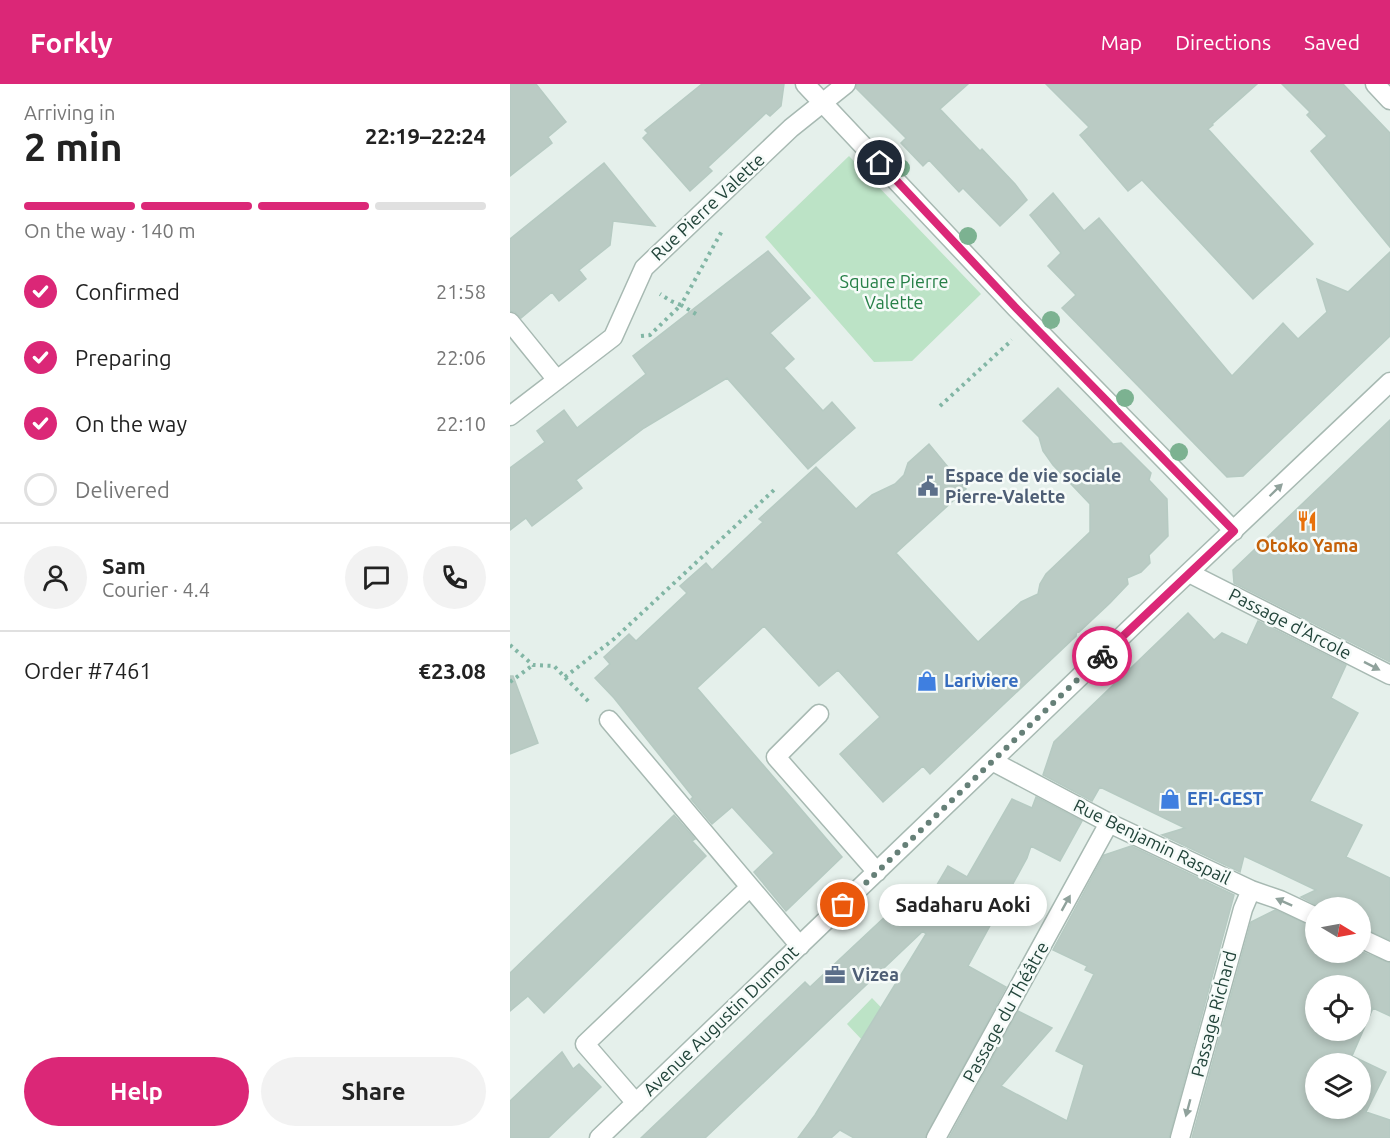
<!DOCTYPE html>
<html lang="en">
<head>
<meta charset="utf-8">
<style>
  body { margin:0; font-family:Ubuntu,sans-serif; background:#f2f2f2; color:#222; height:100vh; display:flex; flex-direction:column; font-size:22px; white-space:nowrap }
  * { box-sizing:border-box; margin:0 }
  p { font-size:20px; color:#767676 }
  .icon { flex:none; width:33px; height:33px; fill:none; stroke:currentColor; stroke-width:2; stroke-linecap:round; stroke-linejoin:round }
  .map { position:relative; flex:1; overflow:hidden }
  .panel { display:flex; flex-direction:column; background:#fff; width:510px }
  .panel>* { flex:none }
  .needle { width:39px; rotate:100deg }
  .buttons { position:absolute; left:795px; top:813px; display:grid; gap:12px }
  .buttons a { display:grid; place-items:center; width:66px; height:66px; border-radius:50%; background:#fff; box-shadow:0 3px 9px #0003; font-size:30px }
  .pin { position:absolute; display:grid; place-items:center; width:51px; height:51px; color:#fff; margin:-26px; border:3px solid #fff; border-radius:50%; box-shadow:0 2px 6px #0007 }
  .courier { position:absolute; display:grid; place-items:center; width:60px; height:60px; margin:-30px; border:4px solid #db2777; border-radius:50%; background:#fff; color:#222; box-shadow:0 2px 8px #0007 }
  .bubble { position:absolute; height:42px; border-radius:21px; background:#fff; box-shadow:0 3px 9px #0003; font-size:20px; font-weight:700; line-height:42px; text-align:center }
  .overview em { font-style:normal; font-weight:700 }
  .overview div { display:flex; flex-direction:column-reverse }
  .overview { display:flex; align-items:center; justify-content:space-between; height:102px; padding:0 24px }
  h1 { font-size:39px; font-weight:700; line-height:45px }
  .bar { display:grid; grid-template-columns:repeat(4,1fr); gap:9px 6px; align-content:center; height:72px; padding:0 24px }
  .bar i { height:8px; border-radius:4px; background:#e0e0e0 }
  .bar .selected { background:#db2777 }
  .bar p { grid-column:span 4 }
  .line { display:flex; align-items:center; gap:15px; padding:0 24px; border-top:2px solid #e0e0e0 }
  .line div { flex:1 }
  .round { display:grid; place-items:center; flex:none; width:63px; height:63px; border-radius:32px; background:#f2f2f2 }
  ol { padding:0 24px; list-style:none }
  li { display:flex; align-items:center; gap:18px; height:66px }
  li p { margin-inline-start:auto }
  li .icon { padding:6px; border-radius:50%; background:#db2777; color:#fff; stroke-width:4 }
  li:last-child { color:#767676 }
  li i { width:33px; height:33px; border:3px solid #e0e0e0; border-radius:50% }
  .button { display:flex; gap:12px; margin-top:auto; padding:12px 24px }
  .button a { flex:1; height:69px; border-radius:36px; background:#db2777; color:#fff; font-size:24px; font-weight:700; line-height:69px; text-align:center }
  .button a+a { background:#f2f2f2; color:#222 }
  header { display:flex; align-items:center; gap:36px; box-sizing:border-box; height:84px; padding:0 30px; background:#db2777; color:#fff }
  header strong { font-size:28px }
  nav { display:flex; gap:33px; margin-inline-start:auto; font-size:21px }
  main { display:flex; flex:1; min-height:0 }
  .map>svg:first-child { display:block }
</style>
</head>
<body>
<header>
<strong>Forkly</strong>
<nav><a>Map</a><a>Directions</a><a>Saved</a></nav>
</header>
<main>
<section class="panel">
<div class="overview"><div><h1>2 min</h1><p>Arriving in</p></div><em>22:19–22:24</em></div>
<div class="bar"><i class="selected"></i><i class="selected"></i><i class="selected"></i><i></i><p>On the way · 140 m</p></div>
<ol>
<li><svg class="icon" aria-label="check" viewBox="0 0 24 24"><path d="M5 12l5 5 9-10"/></svg>Confirmed<p>21:58</p></li>
<li><svg class="icon" aria-label="check" viewBox="0 0 24 24"><path d="M5 12l5 5 9-10"/></svg>Preparing<p>22:06</p></li>
<li><svg class="icon" aria-label="check" viewBox="0 0 24 24"><path d="M5 12l5 5 9-10"/></svg>On the way<p>22:10</p></li>
<li><i></i>Delivered</li>
</ol>
<div class="line" style="height:108px"><a class="round"><svg class="icon" aria-label="person" viewBox="0 0 24 24"><circle cx="12" cy="8" r="4"/><path d="M4 21q1-7 8-7t8 7"/></svg></a><div><b>Sam</b><p>Courier · 4.4</p></div><a class="round"><svg class="icon" aria-label="chat" viewBox="0 0 24 24"><path d="M4 5h16v11H9l-5 4z"/></svg></a><a class="round"><svg class="icon" aria-label="phone" viewBox="0 0 24 24"><path d="M5 4h4l2 5-3 2q2 4 5 5l2-3 5 2v4C11 20 4 13 5 4z"/></svg></a></div>
<div class="line" style="height:78px"><div>Order #7461</div><b>€23.08</b></div>
<div class="button"><a>Help</a><a>Share</a></div>
</section>
<div class="map">
<svg width="880" height="1054" viewBox="0 0 880 1054">
  <rect width="100%" height="100%" fill="#e5f0eb"/>
  <!-- green -->
  <path fill="#bce3c6" d="M339,72L471,210L402,277L364,278L255,153Z
    M362,914L388,941L369,974L337,940Z"/>
  <!-- building -->
  <path fill="#bacbc4" stroke="#b6cac2" stroke-width="1.5" fill-rule="evenodd" d="M0,0H26L56,38L38,53L42,59L0,92Z
    M192,0H274L271,22L260,32L256,29L198,83L202,87L180,107L133,54L138,49L135,46Z
    M347,0H458L430,25L470,67L472,65L505,100L517,116L490,142L453,104L449,108L419,76L413,82L391,59L396,54L346,4Z
    M536,0H747L702,40L703,41L698,45L803,160L743,215L632,96L618,107L570,51L579,43Z
    M772,0H833L880,49V163L801,67L817,52L797,31L800,28Z
    M94,79L145,142L103,137L100,161L69,186L76,195L49,217L42,208L11,234L5,228L0,227V155Z
    M543,109L574,147L589,134L722,292L773,239L788,255L817,228L807,195L838,208L880,168V252L733,392L717,393L552,224L566,211L538,182L551,169L520,131Z
    M258,167L300,214L260,249L284,275L274,284L313,327L322,318L345,344L298,385L217,294L134,344L66,396L72,404L22,442L16,434L0,446V384L35,358L27,347L54,326L67,344L136,290L123,272Z
    M548,304L603,360L611,359L641,389L639,396L657,415L658,452L639,471L640,479L631,488L617,494L618,500L600,519L569,548L567,547L566,552L420,690L413,682L373,718L330,670L370,633L328,586L309,602L254,542L187,604L332,773L276,827L244,788L264,769L222,723L202,740L181,715L183,713L104,614L85,594L100,580L94,573L119,550L126,557L177,509L170,502L196,479L202,486L253,438L249,435L306,383L346,425L362,411L385,400L394,391L398,379L419,360L456,405L386,469L468,558L511,518L528,510L530,500L536,490L580,448V420L543,381L533,367L529,353L513,337Z
    M880,336V578L724,499L723,486Z
    M678,529L704,556L712,549L737,561L748,537L836,581L821,614L848,629L800,717L852,741L836,773L880,794V856L850,843V824H812L791,813L806,806L734,772L730,788L652,751L675,744L590,703L582,717L533,691L544,658Z
    M0,592H3L28,659L0,670Z
    M526,713L572,737L550,777L521,762L517,774L458,882L496,903L415,1054H344L330,1046L321,1054H288L305,1031L416,850L413,847L195,1054H131L295,898L300,903L394,815L411,828L438,782L457,793L502,715L522,724Z
    M164,731L185,755L182,757L196,772L34,929L18,912L0,927V889Z
    M621,762L724,811L659,1054H439L508,927L542,944L491,1002L557,1037L574,981L546,967L584,890L575,886L577,882L543,866L594,771Z
    M765,826L806,844V868H850V867L880,879V932L863,924L842,972L876,988L856,1028L880,1036V1054H682L741,838ZM806,902H850V946H806ZM806,980H850V1024H806Z
    M52,968L63,985L69,980L91,1003L38,1054H0V1017Z"/>
  <g fill="none" stroke-linecap="round" stroke-linejoin="round">
    <!-- minor casing -->
    <g stroke="#a7b9b2" stroke-width="21">
      <path id="minor" d="M295,0L506,224L724,447
        M865,0L880,16
        M0,238L47,296
        M0,332L103,253L134,184L281,44L336,0
        M679,489L880,591
        M309,630L266,673L367,788
        M99,636L290,862
        M482,677L599,739L741,806L770,816L806,833
        M850,854L880,868
        M126,1019L75,960L240,803
        M89,1054L656,510L880,298
        M426,1054L599,739
        M670,1054L733,825L741,806"/>
    </g>
    <!-- path -->
    <path stroke="#82b6a5" stroke-width="4" stroke-dasharray="3 4.5" stroke-linecap="butt" d="M186,230L171,221L213,145
      M131,252L140,251L171,221L161,217L150,210
      M430,322L502,256
      M0,561L23,581L44,582L80,619
      M55,593L104,555L264,406
      M0,598L23,581"/>
    <!-- minor -->
    <use href="#minor" stroke="#fff" stroke-width="18"/>
  </g>
  <!-- trees -->
  <g fill="#7cb291">
    <circle cx="391" cy="84" r="9"/>
    <circle cx="458" cy="152" r="9"/>
    <circle cx="541" cy="236" r="9"/>
    <circle cx="615" cy="314" r="9"/>
    <circle cx="669" cy="368" r="9"/>
  </g>
  <!-- one-way arrows -->
  <defs><path id="oneway-solid" d="M-6-.8H1V-3.2L6.5 0L1 3.2V.8H-6Z" transform="scale(1.5)"/></defs>
  <g fill="#90a29c">
    <use href="#oneway-solid" transform="translate(766 406) rotate(-44)"/>
    <use href="#oneway-solid" transform="translate(862 582) rotate(27)"/>
    <use href="#oneway-solid" transform="translate(774 818) rotate(-156)"/>
    <use href="#oneway-solid" transform="translate(556 819) rotate(-61)"/>
    <use href="#oneway-solid" transform="translate(678 1024) rotate(105)"/>
  </g>
  <g fill="none" stroke-linecap="round" stroke-linejoin="round">
    <!-- done -->
    <path stroke="#668078" stroke-width="6" stroke-dasharray="0 10.8" d="M333,821L592,572"/>
    <!-- route -->
    <path stroke="#db2777" stroke-width="8" d="M370,79L506,224L724,447L592,572"/>
  </g>
  <!-- icons -->
  <defs>
    <g id="civic-bare" transform="scale(1.62)"><path d="M-.6-6.5H3V-4.5H.6V-3L4-1V1h2V6H-6V1h2V-1L-.6-3ZM-1.2 2.5V6h2.4V2.5Z" fill="#5c6f8a" stroke="#f6fbf9" stroke-width="2.5" paint-order="stroke"/></g>
    <g id="restaurant-bare" transform="scale(1.62)"><path d="M-5-6h1v4h1v-4h1v4h1v-4h1v5L-1.5 .5V6h-2V.5L-5-1ZM5-6V6H3V1.5H1.5Q1.5-4 5-6Z" fill="#e8710a" stroke="#f6fbf9" stroke-width="2.5" paint-order="stroke"/></g>
    <g id="shop-bare" transform="scale(1.62)"><path d="M-5-2.5h2.3a2.7 3.5 0 0 1 5.4 0H5L5.5 6h-11ZM-1.5-2.5h3a1.5 2.3 0 0 0-3 0Z" fill="#3f7fe0" stroke="#f6fbf9" stroke-width="2.5" paint-order="stroke"/></g>
    <g id="office-bare" transform="scale(1.62)"><path d="M-6-3h4V-5.5h4V-3h4V5H-6ZM-1-4.5V-3h2v-1.5ZM-6 0V1H6V0Z" fill="#5c6f8a" stroke="#f6fbf9" stroke-width="2.5" paint-order="stroke"/></g>
  </defs>
  <g fill-rule="evenodd">
    <use href="#civic-bare" x="418" y="402"/>
    <use href="#restaurant-bare" x="797" y="437"/>
    <use href="#shop-bare" x="417" y="597"/>
    <use href="#shop-bare" x="660" y="715"/>
    <use href="#office-bare" x="325" y="891"/>
  </g>
  <g text-anchor="middle" stroke-width="5" stroke-linejoin="round" paint-order="stroke">
    <!-- street labels -->
    <g font-size="18" fill="#22443a" stroke="#f6fbf9">
      <text transform="translate(198 123) rotate(-43)" y="6">Rue Pierre Valette</text>
      <text transform="translate(780 540) rotate(27)" y="6">Passage d'Arcole</text>
      <text transform="translate(642 758) rotate(26)" y="6">Rue Benjamin Raspail</text>
      <text transform="translate(496 928) rotate(-61)" y="6">Passage du Théâtre</text>
      <text transform="translate(704 930) rotate(-75)" y="6">Passage Richard</text>
      <text transform="translate(211 937) rotate(-44)" y="6">Avenue Augustin Dumont</text>
    </g>
    <!-- park labels -->
    <g font-size="18" fill="#278048" stroke="#f6fbf9">
      <text x="384" y="204">Square Pierre<tspan x="384" dy="21">Valette</tspan></text>
    </g>
    <!-- service labels -->
    <g font-size="18" font-weight="bold" fill="#4e5e75" stroke="#f6fbf9" text-anchor="start">
      <text x="435" y="398">Espace de vie sociale<tspan x="435" dy="21">Pierre-Valette</tspan></text>
      <text x="342" y="897">Vizea</text>
    </g>
    <!-- food labels -->
    <g font-size="18" font-weight="bold" fill="#c56008" stroke="#f6fbf9">
      <text x="797" y="468">Otoko Yama</text>
    </g>
    <!-- shop labels -->
    <g font-size="18" font-weight="bold" fill="#366cbe" stroke="#f6fbf9" text-anchor="start">
      <text x="434" y="603">Lariviere</text>
      <text x="677" y="721">EFI-GEST</text>
    </g>
  </g>
</svg>
<div class="buttons">
<a><svg class="needle" viewBox="-14 -14 28 28"><path d="M0-13l5 13h-10z" fill="#e53935"/><path d="M0 13l5-13h-10z" fill="#767676"/></svg></a>
<a><svg class="icon" aria-label="locate" viewBox="0 0 24 24"><circle cx="12" cy="12" r="6"/><path d="M12 2v4M12 18v4M2 12h4M18 12h4"/></svg></a>
<a><svg class="icon" aria-label="layers" viewBox="0 0 24 24"><path d="M12 4l9 5-9 5-9-5zM3 14l9 5 9-5"/></svg></a>
</div>
<div class="pin" style="left:333px;top:821px;background:#ea580c"><svg class="icon" aria-label="bag" viewBox="0 0 24 24"><path d="M5 8h14l-1 12H6zM9 8a3 3 0 0 1 6 0"/></svg></div>
<div class="pin" style="left:370px;top:79px;background:#1f2937"><svg class="icon" aria-label="home" viewBox="0 0 24 24"><path d="M3 11l9-7 9 7M6 9v11h12V9"/></svg></div>
<div class="courier" style="left:592px;top:572px"><svg class="icon" aria-label="bike" viewBox="0 0 24 24"><circle cx="6" cy="16" r="4"/><circle cx="18" cy="16" r="4"/><path d="M6 16l4-8h5l3 8M10 8l3 8H6M13 5h3"/></svg></div>
<div class="bubble" style="left:369px;top:800px;width:168px">Sadaharu Aoki</div>
</div>
</main>
</body>
</html>
